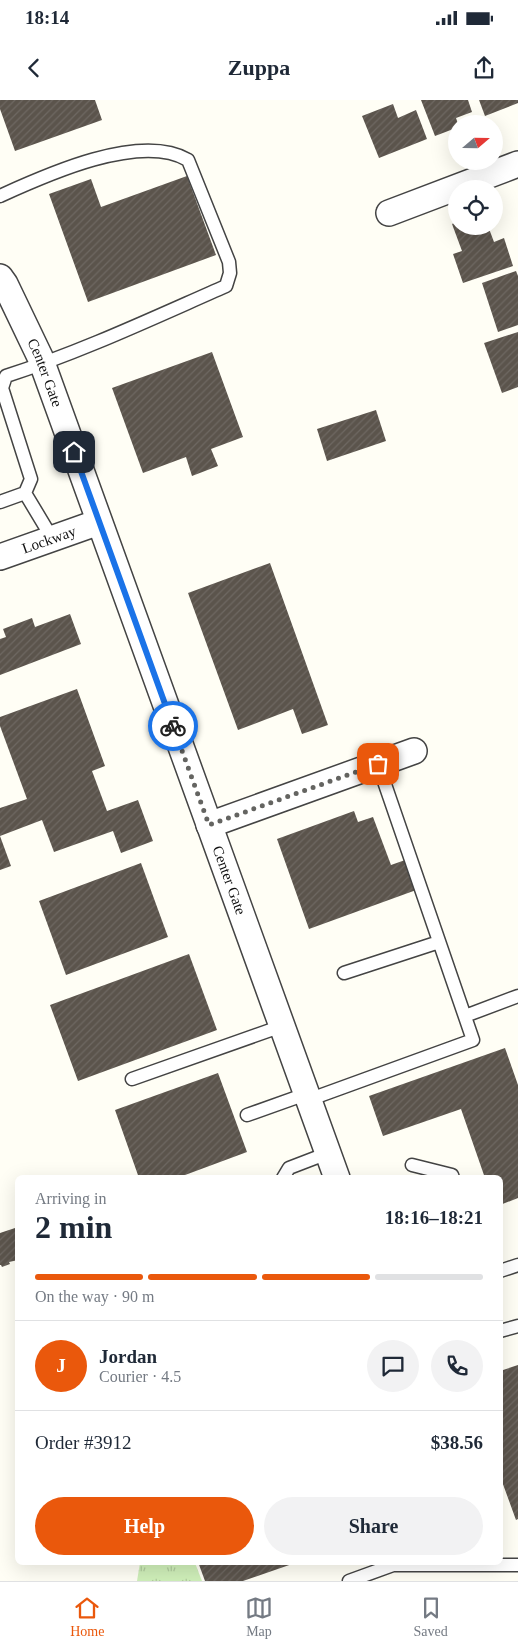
<!DOCTYPE html>
<html lang="en">
<head>
<meta charset="utf-8">
<style>
  body { margin:0; font-family:"Times New Roman",serif; background:#f2f2f3; color:#1f2937; height:100vh; display:flex; flex-direction:column; font-size:19px; white-space:nowrap }
  * { box-sizing:border-box; margin:0 }
  p { font-size:16px; color:#747a83 }
  .icon { flex:none; width:28px; height:28px; fill:none; stroke:currentColor; stroke-width:2; stroke-linecap:round; stroke-linejoin:round }
  .map { position:relative; flex:1; overflow:hidden }
  .side { position:absolute; left:15px; top:1075px; width:488px; height:390px; display:flex; flex-direction:column; background:#fff; border-radius:8px; box-shadow:0 5px 20px #0002 }
  .side>* { flex:none }
  .needle { width:32px; rotate:70deg }
  .controls { position:absolute; left:448px; top:15px; display:grid; gap:10px }
  .controls a { display:grid; place-items:center; width:55px; height:55px; border-radius:50%; background:#fff; box-shadow:0 5px 20px #0002; font-size:25px }
  .pin { position:absolute; display:grid; place-items:center; width:42px; height:42px; color:#fff; margin:-21px; border-radius:10px; box-shadow:0 2px 8px #0006 }
  .courier { position:absolute; display:grid; place-items:center; width:50px; height:50px; margin:-25px; border:4px solid #1a73e8; border-radius:50%; background:#fff; color:#222; box-shadow:0 1px 6px #0007 }
  .summary em { font-style:normal; font-weight:700 }
  .summary div { display:flex; flex-direction:column-reverse }
  .summary { display:flex; align-items:center; justify-content:space-between; height:85px; padding:0 20px }
  h1 { font-size:32px; font-weight:700; line-height:38px }
  .bar { display:grid; grid-template-columns:repeat(4,1fr); gap:8px 5px; align-content:center; height:60px; padding:0 20px }
  .bar i { height:6px; border-radius:4px; background:#e0e1e3 }
  .bar .current { background:#ea580c }
  .bar p { grid-column:span 4 }
  .line { display:flex; align-items:center; gap:12px; padding:0 20px; border-top:1px solid #e0e1e3 }
  .line div { flex:1 }
  .round { display:grid; place-items:center; flex:none; width:52px; height:52px; border-radius:26px; background:#f2f2f3 }
  .primary-button { display:flex; gap:10px; margin-top:auto; padding:10px 20px }
  .primary-button a { flex:1; height:58px; border-radius:30px; background:#ea580c; color:#fff; font-size:20px; font-weight:700; line-height:58px; text-align:center }
  .primary-button a+a { background:#f2f2f3; color:#1f2937 }
  .status { display:flex; justify-content:space-between; align-items:center; height:35px; padding:0 25px; background:#fff; direction:ltr }
  .status svg { height:14px; fill:currentColor }
  header { display:flex; justify-content:space-between; align-items:center; height:65px; padding:0 20px; background:#fff; font-size:22px; font-weight:700 }
  .tabs { display:flex; justify-content:space-around; align-items:center; height:70px; border-top:1px solid #e0e1e3; background:#fff; font-size:14px; color:#747a83 }
  .tabs a { display:grid; justify-items:center; gap:2px }
  .tabs .current { color:#ea580c }
  .map>svg:first-child { display:block }
</style>
</head>
<body>
<div class="status"><b>18:14</b><svg viewBox="0 0 49 12"><path d="M0 12V9h3v3zM5 12V6h3v6zM10 12V3h3v9zM15 12V0h3v12zM26 1h20v11H26zM47 4h2v5h-2z"/></svg></div>
<header><svg class="icon" aria-label="back" viewBox="0 0 24 24"><path d="M15 5l-7 7 7 7"/></svg>Zuppa<svg class="icon" aria-label="share" viewBox="0 0 24 24"><path d="M12 15V3M7 8l5-5 5 5M5 13v7h14v-7"/></svg></header>
<div class="map">
<svg width="518" height="1481" viewBox="0 0 518 1481">
  <defs>
    <pattern id="grass-tufts" width="24" height="20" patternUnits="userSpaceOnUse" patternTransform="scale(1.25)"><rect width="24" height="20" fill="#cfefb9"/><path d="M3 7l-1-3M5 7V3M7 7l1-3M15 17l-1-3M17 17v-4M19 17l1-3" fill="none" stroke="#b1cc9e"/></pattern>
    <pattern id="building-hatch" width="6" height="6" patternUnits="userSpaceOnUse" patternTransform="scale(1.25)"><rect width="6" height="6" fill="#5b544c"/><path d="M-1 1l2-2M0 6l6-6M5 7l2-2" fill="none" stroke="#6e6862"/></pattern>
  </defs>
  <rect width="100%" height="100%" fill="#fffef5"/>
  <!-- grass -->
  <path fill="url(#grass-tufts)" d="M140,1463H195L202,1481H137Z"/>
  <!-- building -->
  <path fill="url(#building-hatch)" d="M0,0H95L102,20L15,51L0,9Z
    M421,0H468L472,12L456,18L458,24H456V28L435,36Z
    M479,0H518V3L485,16Z
    M393,4L398,18L416,10L427,39L379,58L362,16Z
    M187,76L216,155L88,202L49,94L91,79L101,107Z
    M456,122V126H488L494,142L504,138L513,166L463,183L453,154L462,151L452,124Z
    M516,171L518,176V225L498,232L482,183Z
    M518,232V287L502,293L484,243Z
    M212,252L243,337L211,349L218,366L192,376L186,357L143,373L112,288Z
    M376,310L386,341L327,361L317,329Z
    M270,463L328,625L302,634L293,609L238,630L188,493Z
    M70,514L81,544L0,575V539L6,537L3,529L32,518L35,527Z
    M77,589L105,666L92,671L107,711L138,700L153,741L121,753L113,731L54,752L42,720L0,736V708L27,699L0,626V617Z
    M354,711L358,722L373,717L391,765L408,759L419,789L309,829L277,739Z
    M0,736L11,766L0,770Z
    M141,763L168,837L66,875L39,801Z
    M189,854L217,930L78,981L50,905Z
    M505,948L518,985V1098L500,1105V1078H485L461,1009L383,1036L369,996Z
    M218,973L247,1052L177,1078H139L115,1010Z
    M18,1127V1160L9,1162L10,1164L2,1167L1,1165H0V1133Z
    M518,1265V1419L516,1420L500,1376V1271Z
    M198,1462H295V1463L243,1481H205Z"/>
  <g fill="none" stroke-linecap="round" stroke-linejoin="round">
    <!-- service casing -->
    <g stroke="#444" stroke-width="15">
      <path id="service" d="M0,96C46,75 140,32 188,60L229,162L230,173L226,186C153,218 81,252 6,276L2,288L31,379L25,393L0,402
        M25,393L52,438
        M344,873L439,842
        M465,916L518,896
        M132,979L282,926
        M308,1000L473,940L378,664
        M247,1015L306,994
        M412,1065L452,1075L453,1078
        M283,1078L289,1068L328,1053
        M500,1171L518,1165
        M500,1231L518,1226
        M349,1481L393,1465H518"/>
    </g>
    <!-- minor casing -->
    <g stroke="#444" stroke-width="28">
      <g id="minor">
        <path d="M389,113L518,64"/>
        <path id="s1" d="M0,177L5,184L40,257L337,1078"/>
        <path id="s2" d="M0,457L99,422"/>
        <path d="M209,725L414,651"/>
      </g>
    </g>
    <!-- service -->
    <use href="#service" stroke="#fff" stroke-width="12"/>
    <!-- minor -->
    <use href="#minor" stroke="#fff" stroke-width="25"/>
  </g>
  <g fill="none" stroke-linecap="round" stroke-linejoin="round">
    <!-- done -->
    <path stroke="#646461" stroke-width="5" stroke-dasharray="0 9" d="M173,626L209,725L378,664"/>
    <!-- route -->
    <path stroke="#1a73e8" stroke-width="6" d="M74,352L173,626"/>
  </g>
  <g text-anchor="middle" stroke-width="5" stroke-linejoin="round" paint-order="stroke">
    <!-- street labels -->
    <g font-size="15" fill="#111" stroke="#fff">
      <text dy="5" stroke="none"><textPath href="#s1" startOffset="106">Center Gate</textPath></text>
      <text dy="5" stroke="none"><textPath href="#s2" startOffset="52">Lockway</textPath></text>
      <text dy="5" stroke="none"><textPath href="#s1" startOffset="646">Center Gate</textPath></text>
    </g>
  </g>
</svg>
<div class="controls">
<a><svg class="needle" viewBox="-14 -14 28 28"><path d="M0-13l5 13h-10z" fill="#e53935"/><path d="M0 13l5-13h-10z" fill="#747a83"/></svg></a>
<a><svg class="icon" aria-label="locate" viewBox="0 0 24 24"><circle cx="12" cy="12" r="6"/><path d="M12 2v4M12 18v4M2 12h4M18 12h4"/></svg></a>
</div>
<div class="pin" style="left:378px;top:664px;background:#ea580c"><svg class="icon" aria-label="bag" viewBox="0 0 24 24"><path d="M5 8h14l-1 12H6zM9 8a3 3 0 0 1 6 0"/></svg></div>
<div class="pin" style="left:74px;top:352px;background:#1f2937"><svg class="icon" aria-label="home" viewBox="0 0 24 24"><path d="M3 11l9-7 9 7M6 9v11h12V9"/></svg></div>
<div class="courier" style="left:173px;top:626px"><svg class="icon" aria-label="bike" viewBox="0 0 24 24"><circle cx="6" cy="16" r="4"/><circle cx="18" cy="16" r="4"/><path d="M6 16l4-8h5l3 8M10 8l3 8H6M13 5h3"/></svg></div>
<section class="side">
<div class="summary"><div><h1>2 min</h1><p>Arriving in</p></div><em>18:16–18:21</em></div>
<div class="bar"><i class="current"></i><i class="current"></i><i class="current"></i><i></i><p>On the way · 90 m</p></div>
<div class="line" style="height:90px"><b class="round" style="background:#ea580c;color:#fff">J</b><div><b>Jordan</b><p>Courier · 4.5</p></div><a class="round"><svg class="icon" aria-label="chat" viewBox="0 0 24 24"><path d="M4 5h16v11H9l-5 4z"/></svg></a><a class="round"><svg class="icon" aria-label="phone" viewBox="0 0 24 24"><path d="M5 4h4l2 5-3 2q2 4 5 5l2-3 5 2v4C11 20 4 13 5 4z"/></svg></a></div>
<div class="line" style="height:65px"><div>Order #3912</div><b>$38.56</b></div>
<div class="primary-button"><a>Help</a><a>Share</a></div>
</section>
</div>
<nav class="tabs">
<a class="current"><svg class="icon" aria-label="home" viewBox="0 0 24 24"><path d="M3 11l9-7 9 7M6 9v11h12V9"/></svg>Home</a>
<a><svg class="icon" aria-label="map" viewBox="0 0 24 24"><path d="M3 6l6-2 6 2 6-2v14l-6 2-6-2-6 2zM9 4v14M15 6v14"/></svg>Map</a>
<a><svg class="icon" aria-label="saved" viewBox="0 0 24 24"><path d="M7 4h10v16l-5-4-5 4z"/></svg>Saved</a>
</nav>
</body>
</html>
